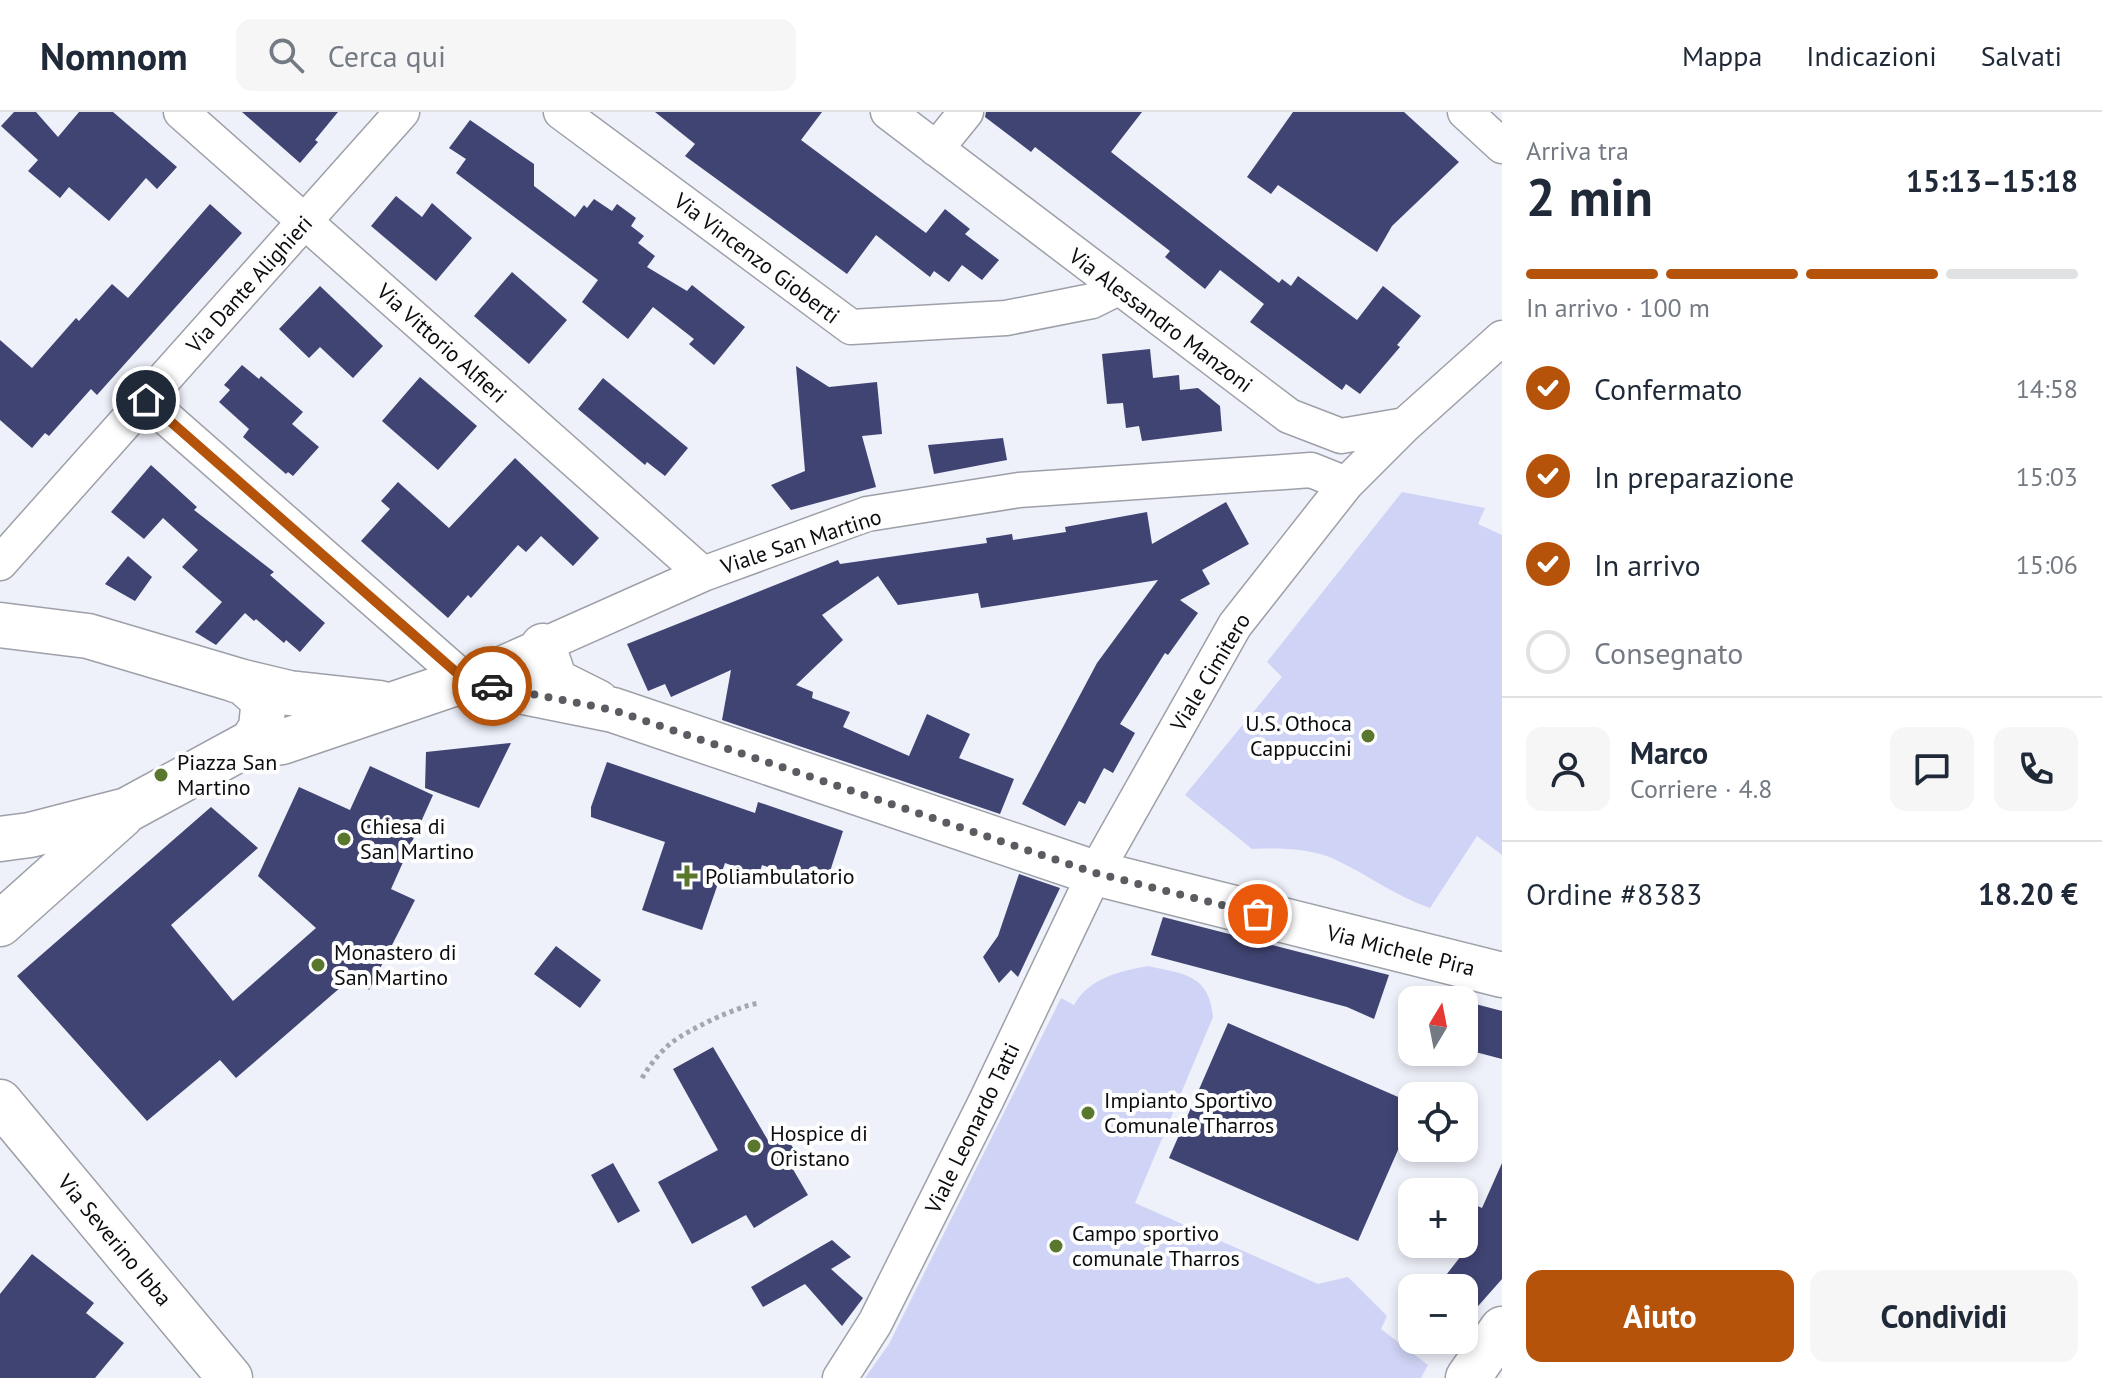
<!DOCTYPE html>
<html lang="it">
<head>
<meta charset="utf-8">
<style>
  body { margin:0; font-family:"PT Sans",sans-serif; background:#f6f6f7; color:#1f2937; height:100vh; display:flex; flex-direction:column; font-size:30px; white-space:nowrap }
  * { box-sizing:border-box; margin:0 }
  p { font-size:26px; color:#747a83 }
  .icon { flex:none; width:44px; height:44px; fill:none; stroke:currentColor; stroke-width:2; stroke-linecap:round; stroke-linejoin:round }
  .map { position:relative; flex:1; overflow:hidden }
  .sheet { display:flex; flex-direction:column; background:#fff; width:600px }
  .sheet>* { flex:none }
  .needle { width:52px; rotate:10deg }
  .fabs { position:absolute; left:1398px; top:874px; display:grid; gap:16px }
  .fabs a { display:grid; place-items:center; width:80px; height:80px; border-radius:16px; background:#fff; box-shadow:0 4px 12px #0003; font-size:40px }
  .pin { position:absolute; display:grid; place-items:center; width:68px; height:68px; color:#fff; margin:-34px; border:4px solid #fff; border-radius:50%; box-shadow:0 2px 8px #0007 }
  .courier { position:absolute; display:grid; place-items:center; width:80px; height:80px; margin:-40px; border:6px solid #b45309; border-radius:50%; background:#fff; color:#222; box-shadow:0 2px 10px #0007 }
  .head em { font-style:normal; font-weight:700 }
  .head div { display:flex; flex-direction:column-reverse }
  .head { display:flex; align-items:center; justify-content:space-between; height:136px; padding:0 24px }
  h1 { font-size:52px; font-weight:700; line-height:60px }
  .bar { display:grid; grid-template-columns:repeat(4,1fr); gap:12px 8px; align-content:center; height:96px; padding:0 24px }
  .bar i { height:10px; border-radius:6px; background:#e0e1e3 }
  .bar .on { background:#b45309 }
  .bar p { grid-column:span 4 }
  .line { display:flex; align-items:center; gap:20px; padding:0 24px; border-top:2px solid #e0e1e3 }
  .line div { flex:1 }
  .round { display:grid; place-items:center; flex:none; width:84px; height:84px; border-radius:16px; background:#f6f6f7 }
  ol { padding:0 24px; list-style:none }
  li { display:flex; align-items:center; gap:24px; height:88px }
  li p { margin-inline-start:auto }
  li .icon { padding:8px; border-radius:50%; background:#b45309; color:#fff; stroke-width:4 }
  li:last-child { color:#747a83 }
  li i { width:44px; height:44px; border:4px solid #e0e1e3; border-radius:50% }
  .cta { display:flex; gap:16px; margin-top:auto; padding:16px 24px }
  .cta a { flex:1; height:92px; border-radius:16px; background:#b45309; color:#fff; font-size:32px; font-weight:700; line-height:92px; text-align:center }
  .cta a+a { background:#f6f6f7; color:#1f2937 }
  header { display:flex; align-items:center; gap:48px; box-sizing:border-box; height:112px; padding:0 40px; background:#fff; border-bottom:2px solid #e0e1e3 }
  header strong { font-size:38px }
  nav { display:flex; gap:44px; margin-inline-start:auto; font-size:28px }
  .search { width:560px; height:72px; background:#f6f6f7; display:flex; align-items:center; gap:20px; box-sizing:border-box; padding:0 28px; border-radius:16px; color:#747a83; font-size:30px }
  main { display:flex; flex:1; min-height:0 }
  .map>svg:first-child { display:block }
</style>
</head>
<body>
<header>
<strong>Nomnom</strong>
<div class="search"><svg class="icon" aria-label="search" viewBox="0 0 24 24"><circle cx="10" cy="10" r="6"/><path d="M15 15l6 6"/></svg>Cerca qui</div>
<nav><a>Mappa</a><a>Indicazioni</a><a>Salvati</a></nav>
</header>
<main>
<div class="map">
<svg width="1502" height="1266" viewBox="0 0 1502 1266">
  <rect width="100%" height="100%" fill="#eef0fa"/>
  <!-- green -->
  <path fill="#cfd4f6" d="M1402,380L1485,396L1478,412L1502,423V743L1477,724L1430,796C1395,784 1367,762 1334,747C1309,736 1278,736 1252,737L1185,683L1282,565L1267,550Z
    M1148,854C1184,862 1209,862 1213,905L1135,1091L1318,1172L1348,1165L1387,1204L1381,1217L1428,1253L1421,1266H865L889,1232L1061,886L1074,893C1089,866 1120,859 1148,854Z"/>
  <!-- building -->
  <path fill="#404472" d="M14,0H36L58,25L79,0H113L177,55L157,77L146,66L109,109L69,75L60,86L28,59L38,48L1,14Z
    M242,0H338L315,28L318,30L300,51Z
    M655,0H822L801,28L926,121L945,97L970,117L965,122L999,148L982,168L962,153L949,170L934,159L930,165L876,123L847,162L685,44L695,32Z
    M986,0H1142L1111,40L1279,171L1282,167L1291,174L1298,164L1357,208L1383,174L1421,204L1397,233L1400,235L1360,282L1346,272L1342,278L1250,210L1264,192L1220,158L1205,177L1165,145L1170,139L1035,35L1031,40L985,5Z
    M1293,0H1404L1459,50L1392,114L1377,140L1278,73L1271,82L1247,65Z
    M470,8L534,52V74L575,105L584,93L587,96L594,87L612,99L617,92L636,106L631,114L644,124L638,131L655,144L647,155L687,179L692,173L745,215L714,253L689,232L694,227L653,195L628,227L582,190L598,168L456,61L466,47L449,36Z
    M396,84L422,105L432,91L472,126L436,169L371,114Z
    M210,92L242,121L97,283L91,277L49,324L45,321L32,336L0,308V228L32,256L76,206L79,209L112,172L128,186Z
    M512,160L567,208L529,252L474,204Z
    M320,174L383,234L353,266L320,235L309,246L279,217Z
    M1150,237L1153,266L1179,263L1180,278L1198,276L1220,294L1222,319L1142,329L1139,314L1126,316L1123,291L1107,292L1102,242Z
    M242,253L259,267L261,264L303,300L292,312L319,335L293,364L288,360L286,362L243,325L249,317L219,290L230,278L224,273Z
    M796,254L829,275L877,270L882,322L862,324L876,375L791,398L771,373L805,359Z
    M420,265L477,314L438,358L382,309Z
    M603,266L688,336L665,364L647,350L645,353L578,297Z
    M1003,326L1007,348L934,362L928,333Z
    M515,346L599,426L573,454L541,424L526,440L518,433L471,486L468,483L448,506L361,429L390,397L381,389L398,370L449,416Z
    M151,353L197,395L194,398L274,460L270,463L325,511L300,540L286,528L284,531L256,507L254,509L245,501L216,533L195,520L222,490L182,455L198,438L163,406L144,427L111,400Z
    M1226,390L1249,432L1202,458L1210,472L1180,488L1198,501L1168,543L1165,541L1120,612L1135,621L1113,661L1104,656L1085,692L1079,689L1065,714L1022,692L1097,551L1158,468L981,496L978,481L898,493L878,464L822,503L843,528L796,573L813,580L812,586L850,600L843,615L909,644L927,602L970,622L959,646L1014,667L1000,702L722,608L731,558L671,585L665,572L648,579L627,532L838,448L840,452L987,431L986,426L1012,422L1013,428L1066,420L1065,415L1147,400L1152,432Z
    M128,444L152,465L135,489L105,472Z
    M511,631L479,696L425,676L426,640Z
    M607,650L755,701L758,690L843,719L825,775L762,753L759,763L725,751L702,818L642,798L665,730L591,705V695Z
    M370,654L433,683L391,777L415,788L369,878L356,862L236,966L220,948L147,1009L17,864L211,695L258,736L171,813L233,889L316,816L258,764L299,675L350,698Z
    M1019,762L1060,776L1018,865L1011,858L999,871L983,845L998,824Z
    M1163,805L1389,863L1374,907L1347,895L1151,843Z
    M556,834L601,868L580,896L534,862Z
    M1464,889L1502,899V947L1464,937Z
    M1228,911L1412,991V1006L1358,1129L1169,1046Z
    M713,935L769,1030L783,1021L796,1040L787,1047L808,1083L754,1116L746,1103L692,1132L658,1070L718,1038L673,957Z
    M613,1051L640,1099L618,1111L591,1063Z
    M1502,1051V1167L1464,1210V1176H1436L1464,1140V1088L1482,1096Z
    M832,1128L851,1145L831,1157L863,1186L842,1214L805,1172L763,1195L751,1175Z
    M32,1142L94,1191L86,1201L124,1231L95,1266H0V1182Z"/>
  <g fill="none" stroke-linecap="round" stroke-linejoin="round">
    <!-- minor casing -->
    <g stroke="#9ea0a9" stroke-width="37">
      <path id="minor" d="M181,0L703,462
        M561,0L851,215L1006,206L1092,189L1118,176
        M888,0L1289,304L1341,324L1405,313
        M1465,0L1502,34
        M936,37L966,0
        M146,288L465,568L703,462L867,402L1019,378L1284,360L1311,358L1346,372
        M0,451L402,0
        M840,1266L875,1211L986,989L1095,761L1235,513L1346,372L1405,313L1502,226"/>
    </g>
    <!-- tertiary casing -->
    <g stroke="#9ea0a9" stroke-width="47">
      <path id="tertiary" d="M0,513L88,524L243,570L260,585L263,596L261,616L252,630L127,698L30,723L0,727
        M543,534L555,569L597,590
        M235,568L289,581L380,591
        M243,636L282,630L465,568L613,598L1095,761L1502,863
        M0,812L122,703
        M0,990L230,1266
        M1468,1266L1502,1217"/>
    </g>
    <!-- path -->
    <path stroke="#a5a7ae" stroke-width="5" stroke-dasharray="4 4" stroke-linecap="butt" d="M642,966C650,953 659,941 671,931C690,917 735,895 759,891"/>
    <!-- minor -->
    <use href="#minor" stroke="#fff" stroke-width="34"/>
    <!-- tertiary -->
    <use href="#tertiary" stroke="#fff" stroke-width="44"/>
  </g>
  <g fill="none" stroke-linecap="round" stroke-linejoin="round">
    <!-- done -->
    <path stroke="#5a5c61" stroke-width="8" stroke-dasharray="0 14.4" d="M492,574L613,598L1095,761L1258,802"/>
    <!-- route -->
    <path stroke="#b45309" stroke-width="10" d="M146,288L465,568L492,574"/>
  </g>
  <!-- markers -->
  <g fill="#59772d" stroke="#fefefe" stroke-width="3">
    <circle cx="1368" cy="624" r="8"/>
    <circle cx="161" cy="663" r="8"/>
    <circle cx="344" cy="727" r="8"/>
    <path d="M683 752h8v8h8v8h-8v8h-8v-8h-8v-8h8z"/>
    <circle cx="318" cy="853" r="8"/>
    <circle cx="1088" cy="1001" r="8"/>
    <circle cx="754" cy="1034" r="8"/>
    <circle cx="1056" cy="1134" r="8"/>
  </g>
  <g text-anchor="middle" stroke-width="8" stroke-linejoin="round" paint-order="stroke">
    <!-- street labels -->
    <g font-size="22" fill="#0b0c0f" stroke="#fefefe">
      <text transform="translate(757 146) rotate(37)" y="8">Via Vincenzo Gioberti</text>
      <text transform="translate(249 172) rotate(-48)" y="8">Via Dante Alighieri</text>
      <text transform="translate(1161 208) rotate(37)" y="8">Via Alessandro Manzoni</text>
      <text transform="translate(442 231) rotate(42)" y="8">Via Vittorio Alfieri</text>
      <text transform="translate(801 429) rotate(-18)" y="8">Viale San Martino</text>
      <text transform="translate(1210 560) rotate(-59)" y="8">Viale Cimitero</text>
      <text transform="translate(1401 838) rotate(14)" y="8">Via Michele Pira</text>
      <text transform="translate(972 1016) rotate(-64)" y="8">Viale Leonardo Tatti</text>
      <text transform="translate(115 1128) rotate(50)" y="8">Via Severino Ibba</text>
    </g>
    <!-- poi labels -->
    <g font-size="22" fill="#0b0c0f" stroke="#fefefe" text-anchor="start">
      <text x="1352" y="619" text-anchor="end">U.S. Othoca<tspan x="1352" dy="25">Cappuccini</tspan></text>
      <text x="177" y="658">Piazza San<tspan x="177" dy="25">Martino</tspan></text>
      <text x="360" y="722">Chiesa di<tspan x="360" dy="25">San Martino</tspan></text>
      <text x="705" y="772">Poliambulatorio</text>
      <text x="334" y="848">Monastero di<tspan x="334" dy="25">San Martino</tspan></text>
      <text x="1104" y="996">Impianto Sportivo<tspan x="1104" dy="25">Comunale Tharros</tspan></text>
      <text x="770" y="1029">Hospice di<tspan x="770" dy="25">Oristano</tspan></text>
      <text x="1072" y="1129">Campo sportivo<tspan x="1072" dy="25">comunale Tharros</tspan></text>
    </g>
  </g>
</svg>
<div class="fabs">
<a><svg class="needle" viewBox="-14 -14 28 28"><path d="M0-13l5 13h-10z" fill="#e53935"/><path d="M0 13l5-13h-10z" fill="#747a83"/></svg></a>
<a><svg class="icon" aria-label="locate" viewBox="0 0 24 24"><circle cx="12" cy="12" r="6"/><path d="M12 2v4M12 18v4M2 12h4M18 12h4"/></svg></a>
<a>+</a>
<a>−</a>
</div>
<div class="pin" style="left:1258px;top:802px;background:#ea580c"><svg class="icon" aria-label="bag" viewBox="0 0 24 24"><path d="M5 8h14l-1 12H6zM9 8a3 3 0 0 1 6 0"/></svg></div>
<div class="pin" style="left:146px;top:288px;background:#1f2937"><svg class="icon" aria-label="home" viewBox="0 0 24 24"><path d="M3 11l9-7 9 7M6 9v11h12V9"/></svg></div>
<div class="courier" style="left:492px;top:574px"><svg class="icon" aria-label="car" viewBox="0 0 24 24"><path d="M5 17H2v-5l4-1 3-4h7l3 4 3 1v5h-3M9 17h6M6 11h13"/><circle cx="7" cy="17" r="2"/><circle cx="17" cy="17" r="2"/></svg></div>
</div>
<section class="sheet">
<div class="head"><div><h1>2 min</h1><p>Arriva tra</p></div><em>15:13–15:18</em></div>
<div class="bar"><i class="on"></i><i class="on"></i><i class="on"></i><i></i><p>In arrivo · 100 m</p></div>
<ol>
<li><svg class="icon" aria-label="check" viewBox="0 0 24 24"><path d="M5 12l5 5 9-10"/></svg>Confermato<p>14:58</p></li>
<li><svg class="icon" aria-label="check" viewBox="0 0 24 24"><path d="M5 12l5 5 9-10"/></svg>In preparazione<p>15:03</p></li>
<li><svg class="icon" aria-label="check" viewBox="0 0 24 24"><path d="M5 12l5 5 9-10"/></svg>In arrivo<p>15:06</p></li>
<li><i></i>Consegnato</li>
</ol>
<div class="line" style="height:144px"><a class="round"><svg class="icon" aria-label="person" viewBox="0 0 24 24"><circle cx="12" cy="8" r="4"/><path d="M4 21q1-7 8-7t8 7"/></svg></a><div><b>Marco</b><p>Corriere · 4.8</p></div><a class="round"><svg class="icon" aria-label="chat" viewBox="0 0 24 24"><path d="M4 5h16v11H9l-5 4z"/></svg></a><a class="round"><svg class="icon" aria-label="phone" viewBox="0 0 24 24"><path d="M5 4h4l2 5-3 2q2 4 5 5l2-3 5 2v4C11 20 4 13 5 4z"/></svg></a></div>
<div class="line" style="height:104px"><div>Ordine #8383</div><b>18.20 €</b></div>
<div class="cta"><a>Aiuto</a><a>Condividi</a></div>
</section>
</main>
</body>
</html>
